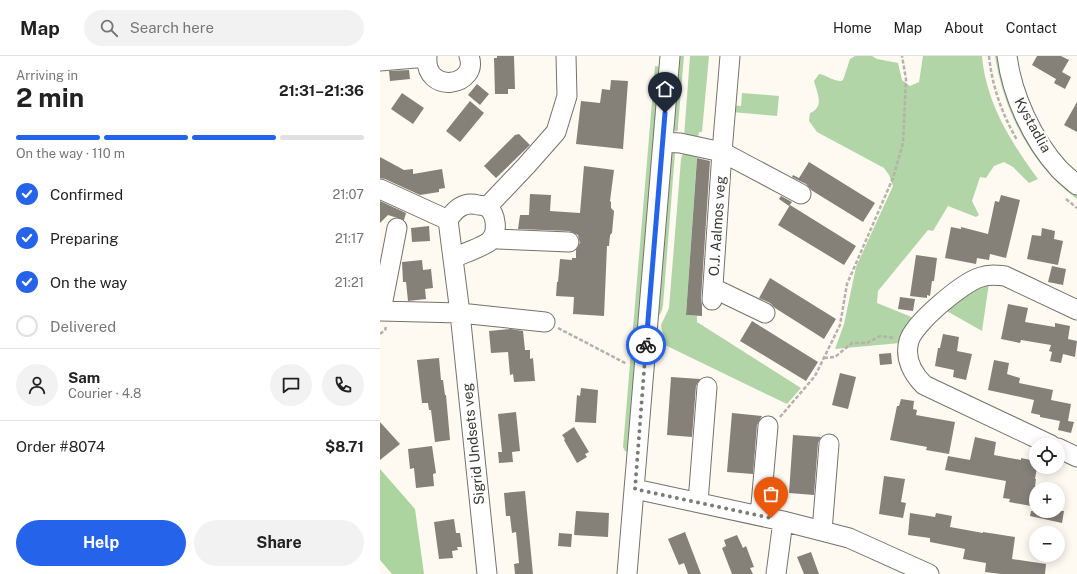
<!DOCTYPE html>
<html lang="en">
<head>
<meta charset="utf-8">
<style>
  body { margin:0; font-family:"Public Sans",sans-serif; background:#f2f2f2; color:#222; height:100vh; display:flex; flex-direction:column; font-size:15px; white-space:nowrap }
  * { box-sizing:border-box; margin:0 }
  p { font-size:13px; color:#767676 }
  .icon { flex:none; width:22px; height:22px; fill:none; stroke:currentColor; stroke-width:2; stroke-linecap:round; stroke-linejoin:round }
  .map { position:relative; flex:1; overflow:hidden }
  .details { display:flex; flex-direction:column; background:#fff; width:380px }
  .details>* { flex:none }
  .tools { position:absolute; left:649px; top:382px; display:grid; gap:8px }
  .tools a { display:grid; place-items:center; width:36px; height:36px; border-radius:50%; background:#fff; box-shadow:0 2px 10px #0003; font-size:20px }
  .pin { position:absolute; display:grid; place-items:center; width:34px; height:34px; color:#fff; margin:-41px -17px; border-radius:50% 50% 50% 0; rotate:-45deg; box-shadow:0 0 4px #0007 }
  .pin .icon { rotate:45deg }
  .courier { position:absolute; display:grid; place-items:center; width:40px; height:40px; margin:-20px; border:3px solid #2563eb; border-radius:50%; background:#fff; color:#222; box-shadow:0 1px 5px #0007 }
  .overview em { font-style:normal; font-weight:700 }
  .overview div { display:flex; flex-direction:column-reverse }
  .overview { display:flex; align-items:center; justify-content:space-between; height:68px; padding:0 16px }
  h1 { font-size:26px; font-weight:700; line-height:30px }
  .bar { display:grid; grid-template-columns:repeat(4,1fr); gap:6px 4px; align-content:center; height:48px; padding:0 16px }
  .bar i { height:5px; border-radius:3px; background:#e0e0e0 }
  .bar .on { background:#2563eb }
  .bar p { grid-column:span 4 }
  .line { display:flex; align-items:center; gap:10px; padding:0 16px; border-top:1px solid #e0e0e0 }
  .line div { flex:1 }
  .round { display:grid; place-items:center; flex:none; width:42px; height:42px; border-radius:21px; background:#f2f2f2 }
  ol { padding:0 16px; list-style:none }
  li { display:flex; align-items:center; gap:12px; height:44px }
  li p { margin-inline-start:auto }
  li .icon { padding:4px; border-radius:50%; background:#2563eb; color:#fff; stroke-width:4 }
  li:last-child { color:#767676 }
  li i { width:22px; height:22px; border:2px solid #e0e0e0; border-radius:50% }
  .primary-button { display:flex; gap:8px; margin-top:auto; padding:8px 16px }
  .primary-button a { flex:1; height:46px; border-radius:24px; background:#2563eb; color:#fff; font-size:16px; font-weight:700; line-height:46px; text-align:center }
  .primary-button a+a { background:#f2f2f2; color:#222 }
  header { display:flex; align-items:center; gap:24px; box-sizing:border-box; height:56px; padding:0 20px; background:#fff; border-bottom:1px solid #e0e0e0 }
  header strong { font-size:19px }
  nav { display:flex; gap:22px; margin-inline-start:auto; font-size:14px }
  .search { width:280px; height:36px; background:#f2f2f2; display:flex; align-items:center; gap:10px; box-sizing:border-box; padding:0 14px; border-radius:22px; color:#767676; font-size:15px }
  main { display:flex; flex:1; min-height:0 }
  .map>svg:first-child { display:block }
</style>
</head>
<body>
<header>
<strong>Map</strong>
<div class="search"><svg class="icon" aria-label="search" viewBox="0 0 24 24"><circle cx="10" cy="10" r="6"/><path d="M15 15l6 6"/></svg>Search here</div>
<nav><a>Home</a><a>Map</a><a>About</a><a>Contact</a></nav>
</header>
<main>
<section class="details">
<div class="overview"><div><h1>2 min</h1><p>Arriving in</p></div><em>21:31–21:36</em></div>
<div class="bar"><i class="on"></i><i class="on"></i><i class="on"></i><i></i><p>On the way · 110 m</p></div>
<ol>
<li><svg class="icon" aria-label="check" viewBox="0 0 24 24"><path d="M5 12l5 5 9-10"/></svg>Confirmed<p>21:07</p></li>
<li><svg class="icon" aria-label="check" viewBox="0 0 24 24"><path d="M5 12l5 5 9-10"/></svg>Preparing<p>21:17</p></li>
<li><svg class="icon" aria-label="check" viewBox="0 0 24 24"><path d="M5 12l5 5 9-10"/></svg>On the way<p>21:21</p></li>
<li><i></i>Delivered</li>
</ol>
<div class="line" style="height:72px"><a class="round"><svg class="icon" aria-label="person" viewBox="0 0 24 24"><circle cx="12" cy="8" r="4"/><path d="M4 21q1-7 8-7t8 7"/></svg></a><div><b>Sam</b><p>Courier · 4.8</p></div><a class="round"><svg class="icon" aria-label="chat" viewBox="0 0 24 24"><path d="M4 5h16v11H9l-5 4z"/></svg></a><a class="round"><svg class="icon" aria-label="phone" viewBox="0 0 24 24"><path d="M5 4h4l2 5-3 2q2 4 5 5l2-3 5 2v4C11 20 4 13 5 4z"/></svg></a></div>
<div class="line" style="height:52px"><div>Order #8074</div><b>$8.71</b></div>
<div class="primary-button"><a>Help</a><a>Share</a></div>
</section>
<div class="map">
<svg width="697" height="518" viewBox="0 0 697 518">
  <rect width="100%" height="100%" fill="#fef9f1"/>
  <!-- green -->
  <path fill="#b2d5a7" d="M298,0H304L298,70V74L296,76L292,71Z
    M310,0H329L322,76H319L318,81L317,82L304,81Z
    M475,0H492L497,3L518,7L522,24L530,30L539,26L543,0H602C606,47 631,86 658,123L649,127L633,111L624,106L614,110L606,122L600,121L592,145L599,159L596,161L568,150L553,175L548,174L498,235L497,247L534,262L520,287L455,293L464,268L476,211L513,130L509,119L504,112L437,76L429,65L430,57C445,51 437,37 434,25L439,18C447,19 452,25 461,25L463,24L470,3Z
    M615,0H619L689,132L697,138V143C651,109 624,56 615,0Z
    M275,10L280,11L248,396L245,395L243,391Z
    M362,37L399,40L397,60L351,56V49L361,50Z
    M289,95L295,97L283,249L282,254L278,262Z
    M303,97L317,100L306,259L317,260V266L421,332L407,348L285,289L281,269L289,252L301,103Z
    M609,227L602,275L565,254L584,238Z"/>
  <!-- forest -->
  <path fill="#abd49f" d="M0,413L35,453L44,518H12L0,504Z"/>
  <!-- building -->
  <path fill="#858179" d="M117,0H134L135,33H128V38H115L114,2H117Z
    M657,0H681L689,4L682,16L691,21L685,33L674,27L676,23L652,9Z
    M29,14L30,23L10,25L9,15Z
    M231,24L248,25L243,93L196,88L201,45L220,47L222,33L230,34Z
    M97,28L109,38L100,49L88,39Z
    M22,37L44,52L33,68L11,53Z
    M90,45L104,57L80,86L66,75Z
    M697,46V76L684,69Z
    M139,78L150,89L116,122L104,110L135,79Z
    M0,101L24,114L33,113V118L62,113L65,132L59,133V136L40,139L5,123L0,122Z
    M317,102L330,105L321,243L322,249V260L306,259Z
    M429,106L495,147L483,166L431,134L426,128L412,121L413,119L419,122Z
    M204,110L234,114L230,145L231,146V152L234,155L232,177L230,179L229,190H227L224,260L193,258L194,241L176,240L177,226H178L180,203L192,204V202H196V194L200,187L198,179L189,175L138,173L140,159H149L150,138L171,139L170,155L200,157Z
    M621,139L640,144L626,202L610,198L609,204L597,202L596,208L565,202L571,171L581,173V171L608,178L615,145L619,146Z
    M401,140L412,146L409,150L399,143Z
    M0,145L26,157L24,164L8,159L0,167Z
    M410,149L476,190L464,209L398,169Z
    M49,170L50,185L32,186L31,172Z
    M662,172L675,175L674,183L683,185L678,209L647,203L652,179L661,180Z
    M536,199L557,202L554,225H552L550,240L547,239V242L530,240Z
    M42,204L43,214L51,213L53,232L45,233L46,243L28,245L26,226H23L22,206Z
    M672,210L686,213L683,229L668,226Z
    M390,222L456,263L444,283L395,252L390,247L379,242Z
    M520,241L535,243L533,255L518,253Z
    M628,248L648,252L645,266L675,271V267L690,270L688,283L697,285L695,301L683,298L681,307L670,305L672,296L669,295L671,289L641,284L640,287L621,283Z
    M372,265L438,306L426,325L360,285Z
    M131,273L143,275L145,294H150V303L153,302L155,325L134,326L133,318L130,319L128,296L111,297L109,275Z
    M563,278L579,281L577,295L592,298L586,324L573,321L574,314L555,310L558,292H560Z
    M511,297L512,308L500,309L499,298Z
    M59,302L61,324H63L65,339H66L70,384L55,386L51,354H49L48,347H42L37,304Z
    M614,304L629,307L627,318L640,322L639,327L673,334L671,344L691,348L688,365L694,366L691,377L678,374L680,365L660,361V359L651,357L654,344L608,334Z
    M460,317L476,321L468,353L452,349Z
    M291,321L320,323L316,330L312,381L287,379Z
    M201,332L218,334L216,367L195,366L197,339L200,340Z
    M521,343L534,345L533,353L537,354L536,359L575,366L569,398L546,394L547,391L510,384L517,350H519Z
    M136,356L140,395L132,396L133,406L119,407L118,396H122L118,358Z
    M352,357L382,360L377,369L373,418L347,416Z
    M0,366L20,388L0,404Z
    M194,371L209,396L205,398L207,401L197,407L184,384L185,383L182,379Z
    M413,379L441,381L438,387L434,439L409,437Z
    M595,381L616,386L614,399L641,404V402L656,405V411H657L655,423H656L655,430H656L651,450L629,446L630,443L623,442L626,425L565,414L568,400L590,404Z
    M52,390L56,417L53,418L54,430L36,432L34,412L30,413L28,393Z
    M504,420L525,423L521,446L526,447L523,462L499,458Z
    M145,435L153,518H135L134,508L139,507L136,476L132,477L130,460H126L124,437Z
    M196,455L229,457L228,481L194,479Z
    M651,455H684L682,467L650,460Z
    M530,457L555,461L556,457L572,460L570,471L603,477V476L635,481L632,503L666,508L665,518H621L605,516L606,507L583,503L585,493L550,486V482L528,479Z
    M74,463L76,477H80L82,491H77L78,494L72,495L73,502L59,503L54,466Z
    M305,476L321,518H308L304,507L299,509L288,483Z
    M179,477L192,478L191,491L178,490Z
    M357,479L363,492L366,490L374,511L370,512L373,518H352L342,492L346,490L344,484Z
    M431,496L439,518H424L417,501Z"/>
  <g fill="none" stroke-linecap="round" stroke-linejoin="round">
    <!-- minor casing -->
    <g stroke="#76726b" stroke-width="21">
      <path id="minor" d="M47,0C44,40 100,30 89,0
        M627,0C632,39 652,83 679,113C684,118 691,124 697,129
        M0,5L47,1
        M283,86L300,87L342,96L421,138
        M0,133L68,164
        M107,151L146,110L176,76L187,40L186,0
        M17,172L1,255L80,257L165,266
        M112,182L118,183L189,186
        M73,202C82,198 103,191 110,185C118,177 117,158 107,151C105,150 101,149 98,149C84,145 75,153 68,164L80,257L107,518
        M333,232L385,257
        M332,244L342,96L350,0
        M671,389L544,329C533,318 524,302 529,285C534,267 583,226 601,221C609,218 617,219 625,220L697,254
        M678,392L697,401
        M255,433L403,465L469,482L549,518
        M318,446L327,331
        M380,460L388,370
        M442,475L449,388
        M247,518L290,0
        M396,518L403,465"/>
    </g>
    <!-- path -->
    <path stroke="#b5b1ab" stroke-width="2.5" stroke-dasharray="4 2" stroke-linecap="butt" d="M609,0C612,30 622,58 637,84
      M686,143L697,152
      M178,272L247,308
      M0,278L5,274L6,271
      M444,302L455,301L472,287H487L500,280L515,282
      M400,361L435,320L460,269L467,228L513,122L523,87L526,23L522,0"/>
    <!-- minor -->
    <use href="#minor" stroke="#fff" stroke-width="19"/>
  </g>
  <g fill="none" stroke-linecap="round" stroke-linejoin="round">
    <!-- done -->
    <path stroke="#7d7b76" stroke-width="4" stroke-dasharray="0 7.2" d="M266,289L255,433L391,462"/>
    <!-- route -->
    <path stroke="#2563eb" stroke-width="5" d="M266,289L285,57"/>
  </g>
  <g text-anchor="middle" stroke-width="4" stroke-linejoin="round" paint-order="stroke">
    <!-- street labels -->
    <g font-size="14" fill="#383733" stroke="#fff">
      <text transform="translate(653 69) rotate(61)" y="5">Kystadlia</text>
      <text transform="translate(337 170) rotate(-86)" y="5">O.J. Aalmos veg</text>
      <text transform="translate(93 388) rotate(-96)" y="5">Sigrid Undsets veg</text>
    </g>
  </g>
</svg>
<div class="tools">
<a><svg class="icon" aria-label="locate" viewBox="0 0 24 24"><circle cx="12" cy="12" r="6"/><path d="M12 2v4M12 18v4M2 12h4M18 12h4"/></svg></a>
<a>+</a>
<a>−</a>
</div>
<div class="pin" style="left:391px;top:462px;background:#ea580c"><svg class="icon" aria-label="bag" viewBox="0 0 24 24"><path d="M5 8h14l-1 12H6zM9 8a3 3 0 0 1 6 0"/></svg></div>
<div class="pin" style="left:285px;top:57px;background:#1f2937"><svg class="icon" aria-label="home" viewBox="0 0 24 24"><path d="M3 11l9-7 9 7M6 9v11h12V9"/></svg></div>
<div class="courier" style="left:266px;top:289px"><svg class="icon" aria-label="bike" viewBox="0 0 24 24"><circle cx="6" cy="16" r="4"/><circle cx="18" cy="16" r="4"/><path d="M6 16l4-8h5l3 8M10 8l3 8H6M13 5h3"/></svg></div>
</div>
</main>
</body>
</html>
